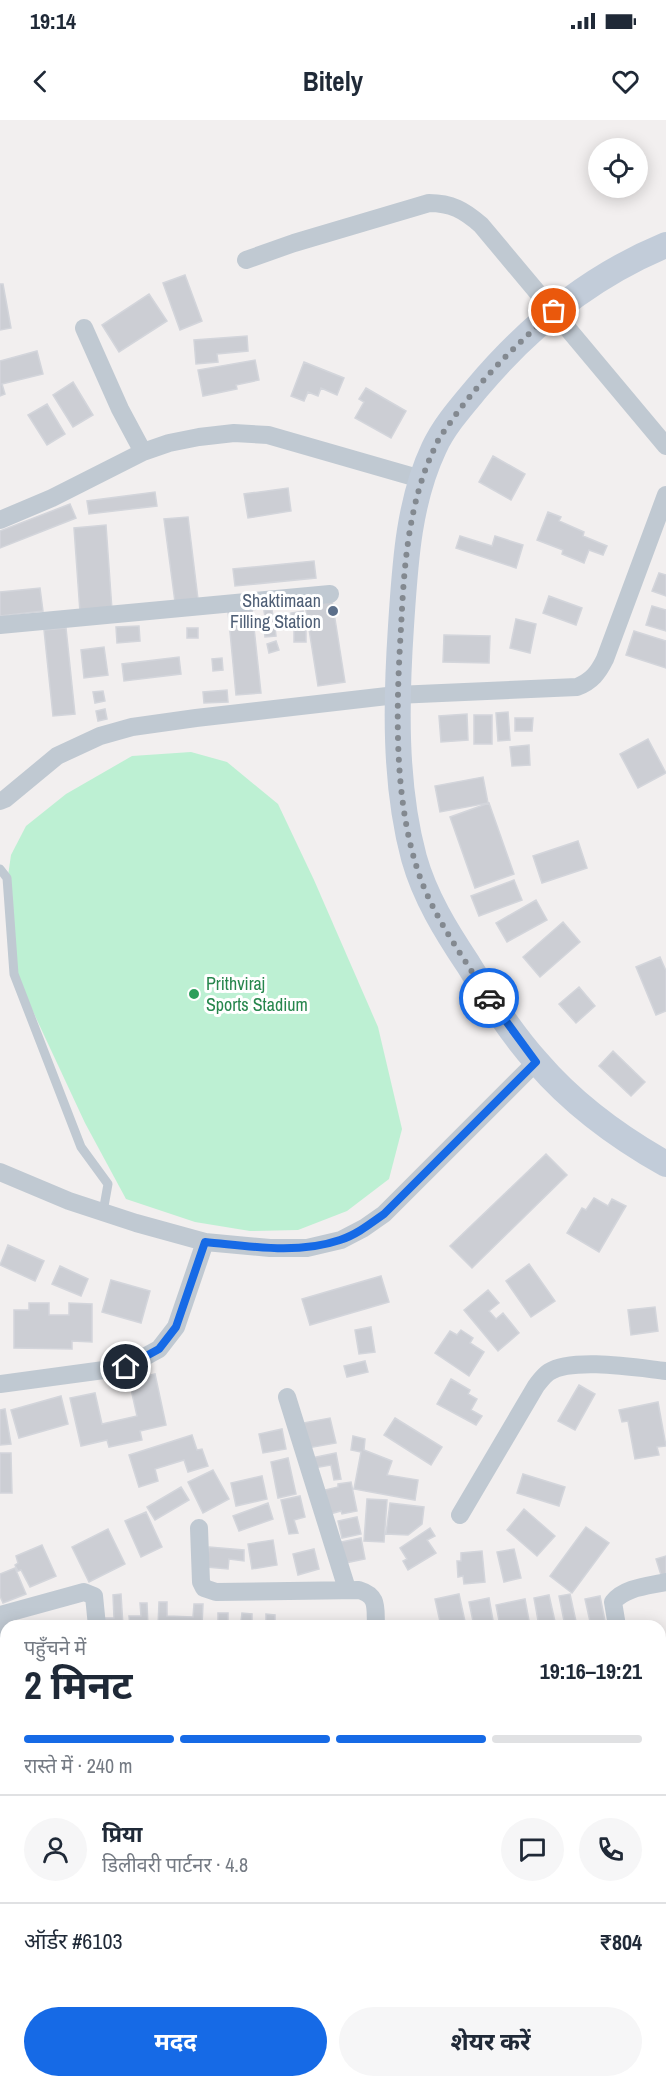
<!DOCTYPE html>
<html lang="hi">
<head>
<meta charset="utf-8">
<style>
  body { margin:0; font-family:"Archivo Narrow","Noto Sans Devanagari",sans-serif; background:#f6f6f7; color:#1f2937; height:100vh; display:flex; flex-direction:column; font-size:22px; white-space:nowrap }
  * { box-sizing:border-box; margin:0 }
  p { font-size:20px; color:#747a83 }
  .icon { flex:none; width:33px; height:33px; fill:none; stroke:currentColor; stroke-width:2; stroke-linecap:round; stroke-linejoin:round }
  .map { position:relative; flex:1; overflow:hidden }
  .drawer { position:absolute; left:0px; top:1500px; width:666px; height:468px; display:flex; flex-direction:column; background:#fff; border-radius:18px 18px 0 0; box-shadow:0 3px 15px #0003 }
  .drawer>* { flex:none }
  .tools { position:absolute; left:588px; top:18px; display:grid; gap:12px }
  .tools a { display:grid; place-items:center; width:60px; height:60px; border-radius:50%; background:#fff; box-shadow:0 3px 15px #0003; font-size:30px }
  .pin { position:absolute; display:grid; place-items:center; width:51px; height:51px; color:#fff; margin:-26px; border:3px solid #fff; border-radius:50%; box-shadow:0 2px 6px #0007 }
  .courier { position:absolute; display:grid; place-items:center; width:60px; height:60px; margin:-30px; border:4px solid #166ae6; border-radius:50%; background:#fff; color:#222; box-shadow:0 2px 8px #0007 }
  .head em { font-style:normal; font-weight:700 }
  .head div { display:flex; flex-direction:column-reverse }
  .head { display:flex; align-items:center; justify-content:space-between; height:102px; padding:0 24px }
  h1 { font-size:39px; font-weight:700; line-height:45px }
  .bar { display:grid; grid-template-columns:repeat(4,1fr); gap:9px 6px; align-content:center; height:72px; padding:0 24px }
  .bar i { height:8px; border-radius:4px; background:#e0e1e3 }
  .bar .on { background:#166ae6 }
  .bar p { grid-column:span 4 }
  .line { display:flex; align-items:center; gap:15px; padding:0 24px; border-top:2px solid #e0e1e3 }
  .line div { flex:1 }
  .round { display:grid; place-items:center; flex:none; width:63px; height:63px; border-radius:32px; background:#f6f6f7 }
  .primary-button { display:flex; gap:12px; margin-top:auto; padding:12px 24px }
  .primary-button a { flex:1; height:69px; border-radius:36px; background:#166ae6; color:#fff; font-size:24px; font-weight:700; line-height:69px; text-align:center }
  .primary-button a+a { background:#f6f6f7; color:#1f2937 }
  .status { display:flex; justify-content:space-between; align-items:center; height:42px; padding:0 30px; background:#fff; direction:ltr }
  .status svg { height:16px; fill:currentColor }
  header { display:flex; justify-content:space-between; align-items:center; height:78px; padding:0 24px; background:#fff; font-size:27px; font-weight:700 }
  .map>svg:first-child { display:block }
</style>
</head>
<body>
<div class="status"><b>19:14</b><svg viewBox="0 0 49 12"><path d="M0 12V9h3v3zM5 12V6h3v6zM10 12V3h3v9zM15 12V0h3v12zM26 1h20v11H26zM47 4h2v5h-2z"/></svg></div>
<header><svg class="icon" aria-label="back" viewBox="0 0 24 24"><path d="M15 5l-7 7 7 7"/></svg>Bitely<svg class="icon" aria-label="heart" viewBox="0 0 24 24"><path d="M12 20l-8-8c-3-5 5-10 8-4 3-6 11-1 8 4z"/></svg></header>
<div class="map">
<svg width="666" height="1968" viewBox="0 0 666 1968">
  <rect width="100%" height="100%" fill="#f2efef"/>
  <!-- green -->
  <path fill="#bdf0d3" d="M191,632L227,642L278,684L314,760L378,907L402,1009L389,1059L347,1091L298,1110L250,1111L195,1102L126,1079L85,1003L9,840L6,770L11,735L26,706L66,674L132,636Z"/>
  <!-- building -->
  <path fill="#ccced4" stroke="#d3d5db" stroke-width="1.5" d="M185,155L202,201L180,210L163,163Z
    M0,164H3L11,208L0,210Z
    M149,174L167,201L119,232L102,205Z
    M247,216L248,231L217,234L218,242L196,244L194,220Z
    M37,231L43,254L2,264L5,274L0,276V241Z
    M255,240L259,260L236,265L237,269L203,276L198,250Z
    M304,242L344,258L337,275L321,268L318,276L308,272L304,281L291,276Z
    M73,262L93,295L73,307L53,275Z
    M366,268L406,291L391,318L355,298L364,282L359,279Z
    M47,284L65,314L47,325L28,295Z
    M493,336L525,354L511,380L479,362Z
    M288,368L291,391L248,398L244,374Z
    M155,372L157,386L89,394L87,381Z
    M70,384L76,398L0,428V411Z
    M548,392L561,397L559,401L584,412L583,416L607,426L603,435L589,430L584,443L562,434L563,430L537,420Z
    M188,397L198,479L175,482L164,399Z
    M106,405L112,490L80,492L74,408Z
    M460,416L492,426L495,416L523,425L516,448L456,428Z
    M314,441L316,458L235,466L233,449Z
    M659,453L666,455V476L652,471Z
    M40,468L43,491L0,496V472Z
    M549,476L582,488L576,505L543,493Z
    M332,480L345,562L318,566L305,484Z
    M652,486L666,490V511L646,505Z
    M252,489L261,573L236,575L228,491Z
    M272,490L274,502L266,503L264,491Z
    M303,491L304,502L292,503L291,493Z
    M516,499L536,504L530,533L510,528Z
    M139,506L140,521L117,523L116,507Z
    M275,507L276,516L265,517L264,508Z
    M66,508L75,594L53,596L44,510Z
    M187,508H198V518H187Z
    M294,509H306V522H294Z
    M634,511L666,521V548L626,535Z
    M444,515L490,516L489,543L443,542Z
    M276,521L279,530L269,533L267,524Z
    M104,527L108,555L84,558L81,530Z
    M179,537L181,554L124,561L122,544Z
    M222,538L223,550L213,551L212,539Z
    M227,570L228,582L204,583L203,572Z
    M103,571L105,581L95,583L93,572Z
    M105,589L107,599L98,601L96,591Z
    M508,592L510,620L498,621L496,593Z
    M467,594L468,620L441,622L439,596Z
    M474,595H492V624H474Z
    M515,598H533L532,611H515Z
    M648,619L666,653L638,668L620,634Z
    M529,625L530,645L512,646L510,627Z
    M483,657L488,683L440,692L435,666Z
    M489,683L514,754L475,768L450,697Z
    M578,721L587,748L542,763L533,736Z
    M514,760L522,780L479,796L471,776Z
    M536,780L547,800L507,822L496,803Z
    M563,802L580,822L540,857L523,837Z
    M660,837L666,851V891L656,895L636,847Z
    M579,867L595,886L576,903L559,884Z
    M613,931L645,962L631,976L599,946Z
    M546,1034L567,1055L472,1148L450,1126Z
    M594,1078L608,1086L612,1079L626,1086L599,1132L567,1113L582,1088L586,1090Z
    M8,1125L44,1141L35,1161L0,1145Z
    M529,1144L555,1181L531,1197L506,1161Z
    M60,1146L88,1159L81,1176L52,1164Z
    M381,1156L389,1182L310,1205L302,1179Z
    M111,1160L150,1171L141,1203L102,1192Z
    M488,1170L499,1183L489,1191L496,1199L503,1193L519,1213L498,1231L464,1190Z
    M29,1183H49V1195H69V1183L92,1184V1222L72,1221V1229L14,1228V1190H29Z
    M655,1187L658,1211L631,1215L628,1190Z
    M371,1207L375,1232L359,1234L355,1210Z
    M461,1210L473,1218L470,1223L484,1232L469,1256L435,1233L450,1211L457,1215Z
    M365,1241L368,1252L347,1257L344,1246Z
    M155,1254L166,1305L140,1311L142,1320L109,1327L107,1320L81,1326L70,1278L95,1273L102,1304L137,1296L129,1260Z
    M451,1259L470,1270L468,1274L477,1279L471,1290L482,1296L476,1305L437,1284Z
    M579,1265L595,1274L575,1310L558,1301Z
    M61,1276L68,1304L19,1318L11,1290Z
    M658,1282L666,1326L657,1327L659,1335L635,1339L628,1301L622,1302L619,1290Z
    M5,1289L11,1324L0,1325V1290Z
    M330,1298L336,1323L308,1328L303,1303Z
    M395,1298L442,1327L431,1345L384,1315Z
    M282,1309L286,1329L263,1333L259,1314Z
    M192,1315L197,1330L202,1329L208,1346L188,1352L184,1340L155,1349L158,1361L139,1367L129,1335Z
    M353,1316L365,1319L364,1330L392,1341L387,1355L418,1360L415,1380L354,1369L361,1332L351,1330Z
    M0,1333H11L12,1373H0Z
    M336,1333L341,1359L334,1360L331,1345L314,1348L311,1338Z
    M288,1338L296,1374L278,1378L271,1342Z
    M213,1350L229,1379L203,1393L188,1362Z
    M523,1354L565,1367L559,1386L517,1373Z
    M262,1356L267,1379L236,1386L231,1363Z
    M351,1362L357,1391L342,1394L341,1391L330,1394L325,1370L338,1367V1364Z
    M181,1367L189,1380L155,1400L147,1387Z
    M300,1376L305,1397L294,1400L298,1413L289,1414L281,1380Z
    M367,1379L387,1380L384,1422L364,1421Z
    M268,1383L273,1399L239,1411L233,1396Z
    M390,1383L424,1387L422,1404L408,1415L386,1414Z
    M524,1389L555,1416L537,1436L507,1410Z
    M146,1392L162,1427L141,1437L125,1401Z
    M357,1397L361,1414L342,1418L338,1401Z
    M586,1407L609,1423L572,1473L550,1456Z
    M430,1408L435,1416L427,1420L436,1433L408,1450L403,1441L407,1439L400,1428Z
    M108,1409L125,1444L89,1462L72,1427Z
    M361,1418L365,1439L345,1443L341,1422Z
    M273,1420L277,1445L252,1449L248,1424Z
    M42,1425L56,1456L30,1467L21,1450L18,1451L15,1445L18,1443L16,1436Z
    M209,1427L244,1430V1441L229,1439L228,1449L207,1447Z
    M314,1429L319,1449L298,1455L293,1434Z
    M514,1429L521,1458L504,1462L497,1432Z
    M482,1431L485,1462L464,1464L463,1456L458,1457L457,1441H461V1433Z
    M666,1436V1457L662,1458L656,1439Z
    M15,1448L26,1474L3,1483L0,1476V1454Z
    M121,1474L123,1506H104V1498H114L113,1475Z
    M459,1474L466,1506H441L435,1479Z
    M570,1474L577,1506H565L559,1476Z
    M549,1475L556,1506H539L534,1478Z
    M600,1476L606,1506H591L585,1479Z
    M489,1478L494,1506H474L469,1482Z
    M525,1479L530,1506H500L496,1485Z
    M159,1482H167V1496L193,1497L194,1484H203L202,1506H158Z
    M140,1483H147L148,1506H130L129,1496H141Z
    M218,1493H228V1501H241L242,1493L252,1494V1502L266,1503V1494L275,1495V1506H218Z
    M6,1591V1626L0,1628V1593Z
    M6,1743V1776L0,1779V1746Z
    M6,1881V1902L0,1904V1883Z
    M21,1962H41L43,1968H7L9,1967L8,1963Z
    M505,1963L506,1968H483Z"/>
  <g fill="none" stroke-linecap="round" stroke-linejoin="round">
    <!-- lane -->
    <path stroke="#c0c9d2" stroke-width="9" d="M0,749L7,758L14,854L81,1027L108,1064L103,1092"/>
    <!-- street -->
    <path stroke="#c0c9d2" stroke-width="18" d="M246,140L294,123L429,83C451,83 464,90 481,105L666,326
      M84,208L120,289L143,332
      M0,400L52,378L143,332L169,323L199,317L234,313L268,315L421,359
      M0,505L330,474
      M0,681L5,679L57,636L100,616L132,607L196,598L396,575L577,567C592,561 598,553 605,539L666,375
      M0,1052L69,1081L136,1103L205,1122L270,1128H307L341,1120L364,1108L384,1094L536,942
      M0,1264L126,1247L159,1229L176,1207L205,1122
      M287,1277L347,1469
      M460,1395L536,1266C540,1261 544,1255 549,1252C573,1237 638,1248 666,1251
      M199,1408L201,1462L204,1468L216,1472L359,1470C379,1476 375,1488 376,1506
      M0,1495L84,1472L94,1476L97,1506
      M0,1505L6,1529
      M617,1506L613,1482C625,1467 649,1466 666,1462
      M660,1572L666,1573
      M0,1658L6,1667
      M0,1711L6,1707
      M660,1796L666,1794
      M660,1863L666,1874
      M0,1940L6,1938
      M412,1968L414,1962"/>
    <!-- secondary -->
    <path stroke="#c2ccd9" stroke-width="26" d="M666,125C591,156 529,206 477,268C462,286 444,306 434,328C408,383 405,446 401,506C396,581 394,664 414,738C425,777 446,811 468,844C489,878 510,912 537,942C573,984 618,1017 666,1044"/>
  </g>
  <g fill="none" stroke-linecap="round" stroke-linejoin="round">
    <!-- done -->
    <path stroke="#838990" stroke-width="6" stroke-dasharray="0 10.8" d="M489,878C465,840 437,802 421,760C393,683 396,589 401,508C404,447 408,383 435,327C439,317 446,309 452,300C481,259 517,224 554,191"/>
    <!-- route -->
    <path stroke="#166ae6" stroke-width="8" d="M126,1247L159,1229L176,1207L205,1122C249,1126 296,1135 340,1120C356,1115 370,1104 384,1094L536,942L489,878"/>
  </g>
  <!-- markers -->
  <circle fill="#5c6f8a" stroke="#fff" stroke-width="2" cx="333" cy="491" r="6"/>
  <circle fill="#2e9e5b" stroke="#fff" stroke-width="2" cx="194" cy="874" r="6"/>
  <g text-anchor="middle" stroke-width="6" stroke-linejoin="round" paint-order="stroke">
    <!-- service labels -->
    <g font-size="18" fill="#4e5e75" stroke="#fff" text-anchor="end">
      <text x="321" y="487">Shaktimaan<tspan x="321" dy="21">Filling Station</tspan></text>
    </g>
    <!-- leisure labels -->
    <g font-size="18" fill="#27864d" stroke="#fff" text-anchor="start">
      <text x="206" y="870">Prithviraj<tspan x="206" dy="21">Sports Stadium</tspan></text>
    </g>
  </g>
</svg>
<div class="tools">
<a><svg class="icon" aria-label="locate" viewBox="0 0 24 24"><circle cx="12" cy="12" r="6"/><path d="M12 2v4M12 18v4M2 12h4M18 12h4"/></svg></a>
</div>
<div class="pin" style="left:554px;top:191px;background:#ea580c"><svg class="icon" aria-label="bag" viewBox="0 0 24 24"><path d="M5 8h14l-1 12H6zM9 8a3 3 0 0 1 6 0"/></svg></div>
<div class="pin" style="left:126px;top:1247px;background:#1f2937"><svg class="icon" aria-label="home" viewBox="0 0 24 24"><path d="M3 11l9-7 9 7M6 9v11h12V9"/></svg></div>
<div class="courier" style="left:489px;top:878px"><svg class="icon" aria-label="car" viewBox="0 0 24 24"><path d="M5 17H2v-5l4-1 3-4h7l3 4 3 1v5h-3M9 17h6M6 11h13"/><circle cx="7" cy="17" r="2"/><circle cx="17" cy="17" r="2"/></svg></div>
<section class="drawer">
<div class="head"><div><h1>2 मिनट</h1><p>पहुँचने में</p></div><em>19:16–19:21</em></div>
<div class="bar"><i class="on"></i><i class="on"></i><i class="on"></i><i></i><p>रास्ते में · 240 m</p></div>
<div class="line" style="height:108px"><a class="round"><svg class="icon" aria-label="person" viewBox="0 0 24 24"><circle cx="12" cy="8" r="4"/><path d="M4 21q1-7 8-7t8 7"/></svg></a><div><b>प्रिया</b><p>डिलीवरी पार्टनर · 4.8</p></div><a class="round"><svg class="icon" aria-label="chat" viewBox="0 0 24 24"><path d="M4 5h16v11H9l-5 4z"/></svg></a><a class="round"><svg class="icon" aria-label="phone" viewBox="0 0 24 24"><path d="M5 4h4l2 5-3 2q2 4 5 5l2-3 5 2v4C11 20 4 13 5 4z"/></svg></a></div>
<div class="line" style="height:78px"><div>ऑर्डर #6103</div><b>₹804</b></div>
<div class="primary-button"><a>मदद</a><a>शेयर करें</a></div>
</section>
</div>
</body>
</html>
